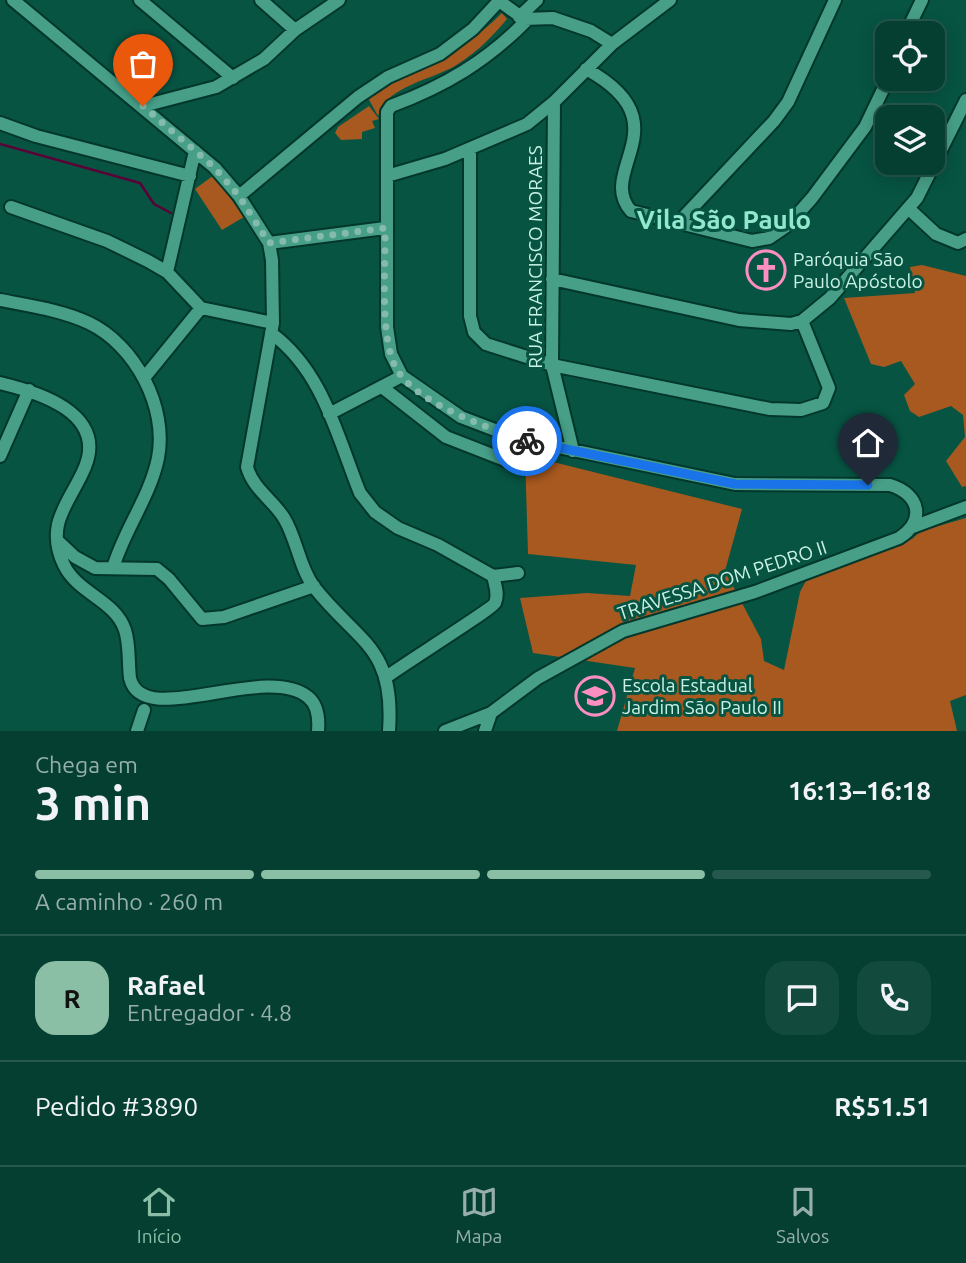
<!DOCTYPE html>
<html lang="pt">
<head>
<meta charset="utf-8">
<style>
  body { margin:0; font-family:Ubuntu,sans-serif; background:#134a3e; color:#f1f3f6; height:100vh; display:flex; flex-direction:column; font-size:26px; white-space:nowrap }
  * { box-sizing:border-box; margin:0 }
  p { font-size:23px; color:#97afac }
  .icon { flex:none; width:38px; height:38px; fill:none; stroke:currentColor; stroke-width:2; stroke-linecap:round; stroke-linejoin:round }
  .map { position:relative; height:731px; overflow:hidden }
  .side { display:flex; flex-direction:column; background:#053f32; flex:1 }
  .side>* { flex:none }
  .controls { position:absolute; left:875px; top:21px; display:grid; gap:14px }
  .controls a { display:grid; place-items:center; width:70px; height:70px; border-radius:14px; background:#053f32; box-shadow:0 4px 18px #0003,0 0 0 2px #26584d; font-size:35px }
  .pin { position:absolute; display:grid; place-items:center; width:60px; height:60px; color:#fff; margin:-72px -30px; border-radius:50% 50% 50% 0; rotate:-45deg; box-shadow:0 0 7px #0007 }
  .pin .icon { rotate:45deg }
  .courier { position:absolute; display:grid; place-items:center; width:70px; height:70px; margin:-35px; border:5px solid #1a73e8; border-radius:50%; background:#fff; color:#222; box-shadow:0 2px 9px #0007 }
  .summary em { font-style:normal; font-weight:700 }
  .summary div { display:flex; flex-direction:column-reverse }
  .summary { display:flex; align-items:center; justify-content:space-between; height:119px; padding:0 35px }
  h1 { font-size:46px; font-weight:700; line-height:52px }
  .bar { display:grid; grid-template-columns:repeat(4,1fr); gap:10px 7px; align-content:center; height:84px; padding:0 35px }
  .bar i { height:9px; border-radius:5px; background:#26584d }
  .bar .on { background:#8abfa5 }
  .bar p { grid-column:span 4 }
  .line { display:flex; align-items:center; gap:18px; padding:0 35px; border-top:2px solid #26584d }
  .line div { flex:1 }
  .round { display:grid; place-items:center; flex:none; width:74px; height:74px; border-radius:21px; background:#134a3e }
  .menu { display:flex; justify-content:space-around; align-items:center; height:98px; border-top:2px solid #26584d; background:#053f32; font-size:19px; color:#97afac }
  .menu a { display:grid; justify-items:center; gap:4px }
  .menu .on { color:#8abfa5 }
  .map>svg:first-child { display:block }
</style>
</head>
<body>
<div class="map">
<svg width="966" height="731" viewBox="0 0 966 731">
  <rect width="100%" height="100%" fill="#075443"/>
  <!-- green -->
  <path fill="#a7591f" d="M502,13L507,19C493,36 477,52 458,64C434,80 386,85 378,116L367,96C415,72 464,52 502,13Z
    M369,106L379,119L372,121L375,128L362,132V139L341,140L335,133L338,127Z
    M214,175L244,217L222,230L195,189Z
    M922,265L966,276V486L962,487L946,461L965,437L963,415L951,406L919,417L910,411L904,395L915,384L901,361L884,367L871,364L844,298L915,293L910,267Z
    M525,455L742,509L725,571L761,639L764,661L784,670L800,592L808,577L912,539L921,531L966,518V695L950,701L957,731H617L635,668L533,653L520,598L587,593L630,596L636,565L528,554Z"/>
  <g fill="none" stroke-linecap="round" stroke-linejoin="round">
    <!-- stream -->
    <path stroke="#5a0236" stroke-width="2.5" d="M0,144L140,183L154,204L171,213"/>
  </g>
  <!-- building -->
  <path fill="#29683f" d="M769,251L777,289L762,286L754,254Z"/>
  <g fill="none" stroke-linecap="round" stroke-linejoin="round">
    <!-- minor casing -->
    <g stroke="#03372b" stroke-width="16">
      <path id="minor" d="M13,0L215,168L239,196L269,243L272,260L273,323L247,467C253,489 273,500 284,518C297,539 299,567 314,587C358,643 395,646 389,731
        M140,0L233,78
        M261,0L295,30
        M499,1L524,19L553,18L591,31L612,44
        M519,17L537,0
        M906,33L922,0
        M586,69C685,123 595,171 631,211L752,241L769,238L788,225L812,198L865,127L888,79
        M554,102L552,365L573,451
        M143,106L216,87L264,59L295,30L339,0
        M0,123L36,136L190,176
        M470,149V316L474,332L486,344L552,365L770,409L801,410L823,403L829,388L802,321
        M387,176L445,159L527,124L554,102L612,44L670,0
        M239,196L358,97L388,77L440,54L473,29L500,0
        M11,207L107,241L148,261L167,272L201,308L273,323
        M908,208L936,234L958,243L966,239
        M677,224L774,121L788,102L835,0
        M269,243L385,228
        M167,272L195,151
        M552,279L739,320L791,324L802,321L830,298L917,198L966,100
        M0,300C30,306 61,310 89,323C135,345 168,407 158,458C150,497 124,530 113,568
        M271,333C323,371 337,436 360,493L375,512L398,528L438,545L493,576L518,573
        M144,378L201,308
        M0,383C38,392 107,413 85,467C70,503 44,523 64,565C78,594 115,600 125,630C130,646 128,662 130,678C142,731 264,662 308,697C318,705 319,719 318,731
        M382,387L446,437L510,462
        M329,414L402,376
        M0,456L29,390
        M913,527L966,507
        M58,541L75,557L95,568L157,569L169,579L202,619L224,617L314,586
        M385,678C399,667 492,609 495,603C499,594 495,585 493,576
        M137,731L144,710
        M445,731L491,713L538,678L623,631L755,592L899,538C926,521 920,494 890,485L735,484L534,442L495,430L461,417L402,376L391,354L387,327V112L391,106C445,86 487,61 527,20
        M485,731L491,713"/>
    </g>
    <!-- minor -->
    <use href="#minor" stroke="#479f87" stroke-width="12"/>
  </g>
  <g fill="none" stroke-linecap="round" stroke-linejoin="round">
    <!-- done -->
    <path stroke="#85bbac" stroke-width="7" stroke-dasharray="0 12.6" d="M143,106L215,168L239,196L269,243L385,228C386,266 379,336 396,368C416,404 491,429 527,441"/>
    <!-- route -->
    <path stroke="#1a73e8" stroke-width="9" d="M527,441L735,484L868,485"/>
  </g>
  <!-- icons -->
  <defs>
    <g id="church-ring" transform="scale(2.0125)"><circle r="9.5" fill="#075443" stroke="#fd8ec1" stroke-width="1.5"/><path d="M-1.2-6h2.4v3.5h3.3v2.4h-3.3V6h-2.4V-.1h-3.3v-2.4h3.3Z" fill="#fd8ec1"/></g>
    <g id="school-ring" transform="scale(2.0125)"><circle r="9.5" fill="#075443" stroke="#fd8ec1" stroke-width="1.5"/><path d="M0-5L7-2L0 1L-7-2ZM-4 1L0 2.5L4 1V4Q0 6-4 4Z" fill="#fd8ec1"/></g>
  </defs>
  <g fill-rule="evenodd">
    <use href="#church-ring" x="766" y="270"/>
    <use href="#school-ring" x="595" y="696"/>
  </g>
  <g text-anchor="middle" stroke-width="6" stroke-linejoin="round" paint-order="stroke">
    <!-- street labels -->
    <g font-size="19" fill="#c9f2e4" stroke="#075443">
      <text transform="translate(535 257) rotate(-90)" y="7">RUA FRANCISCO MORAES</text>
      <text transform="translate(722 580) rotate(-18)" y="7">TRAVESSA DOM PEDRO II</text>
    </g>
    <!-- poi labels -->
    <g font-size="19" fill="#c9f2e4" stroke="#075443" text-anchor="start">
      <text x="793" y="266">Paróquia São<tspan x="793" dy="22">Paulo Apóstolo</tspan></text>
      <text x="622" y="692">Escola Estadual<tspan x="622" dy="22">Jardim São Paulo II</tspan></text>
    </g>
    <!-- district labels -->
    <g font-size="26" font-weight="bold" fill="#91e8cd" stroke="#075443">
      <text x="724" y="229">Vila São Paulo</text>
    </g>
  </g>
</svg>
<div class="controls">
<a><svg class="icon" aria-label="locate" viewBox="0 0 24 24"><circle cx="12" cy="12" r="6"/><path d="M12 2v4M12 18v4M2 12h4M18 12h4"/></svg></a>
<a><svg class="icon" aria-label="layers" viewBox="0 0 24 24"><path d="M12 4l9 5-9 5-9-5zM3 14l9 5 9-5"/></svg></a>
</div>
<div class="pin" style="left:143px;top:106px;background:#ea580c"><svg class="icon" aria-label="bag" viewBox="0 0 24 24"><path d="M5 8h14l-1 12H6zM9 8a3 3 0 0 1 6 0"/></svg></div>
<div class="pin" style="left:868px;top:485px;background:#1f2937"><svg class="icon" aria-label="home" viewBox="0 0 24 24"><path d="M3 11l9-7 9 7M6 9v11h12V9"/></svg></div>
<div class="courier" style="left:527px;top:441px"><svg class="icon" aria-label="bike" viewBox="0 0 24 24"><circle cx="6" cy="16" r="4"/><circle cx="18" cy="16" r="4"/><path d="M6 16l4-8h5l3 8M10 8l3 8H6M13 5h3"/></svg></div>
</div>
<section class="side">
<div class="summary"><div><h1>3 min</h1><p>Chega em</p></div><em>16:13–16:18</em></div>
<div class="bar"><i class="on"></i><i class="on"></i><i class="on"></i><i></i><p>A caminho · 260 m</p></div>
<div class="line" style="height:126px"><b class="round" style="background:#8abfa5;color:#111">R</b><div><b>Rafael</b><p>Entregador · 4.8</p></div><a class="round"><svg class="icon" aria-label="chat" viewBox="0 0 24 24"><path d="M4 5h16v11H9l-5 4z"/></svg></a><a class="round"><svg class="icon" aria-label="phone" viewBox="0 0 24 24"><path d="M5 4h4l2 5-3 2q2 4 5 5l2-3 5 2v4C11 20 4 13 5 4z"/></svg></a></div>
<div class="line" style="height:91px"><div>Pedido #3890</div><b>R$51.51</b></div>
</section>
<nav class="menu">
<a class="on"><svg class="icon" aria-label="home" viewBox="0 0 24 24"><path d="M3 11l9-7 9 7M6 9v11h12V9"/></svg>Início</a>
<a><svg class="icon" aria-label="map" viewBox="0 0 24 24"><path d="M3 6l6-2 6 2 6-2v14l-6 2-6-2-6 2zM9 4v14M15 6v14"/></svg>Mapa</a>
<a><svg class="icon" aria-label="saved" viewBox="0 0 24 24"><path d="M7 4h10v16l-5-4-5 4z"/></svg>Salvos</a>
</nav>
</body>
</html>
